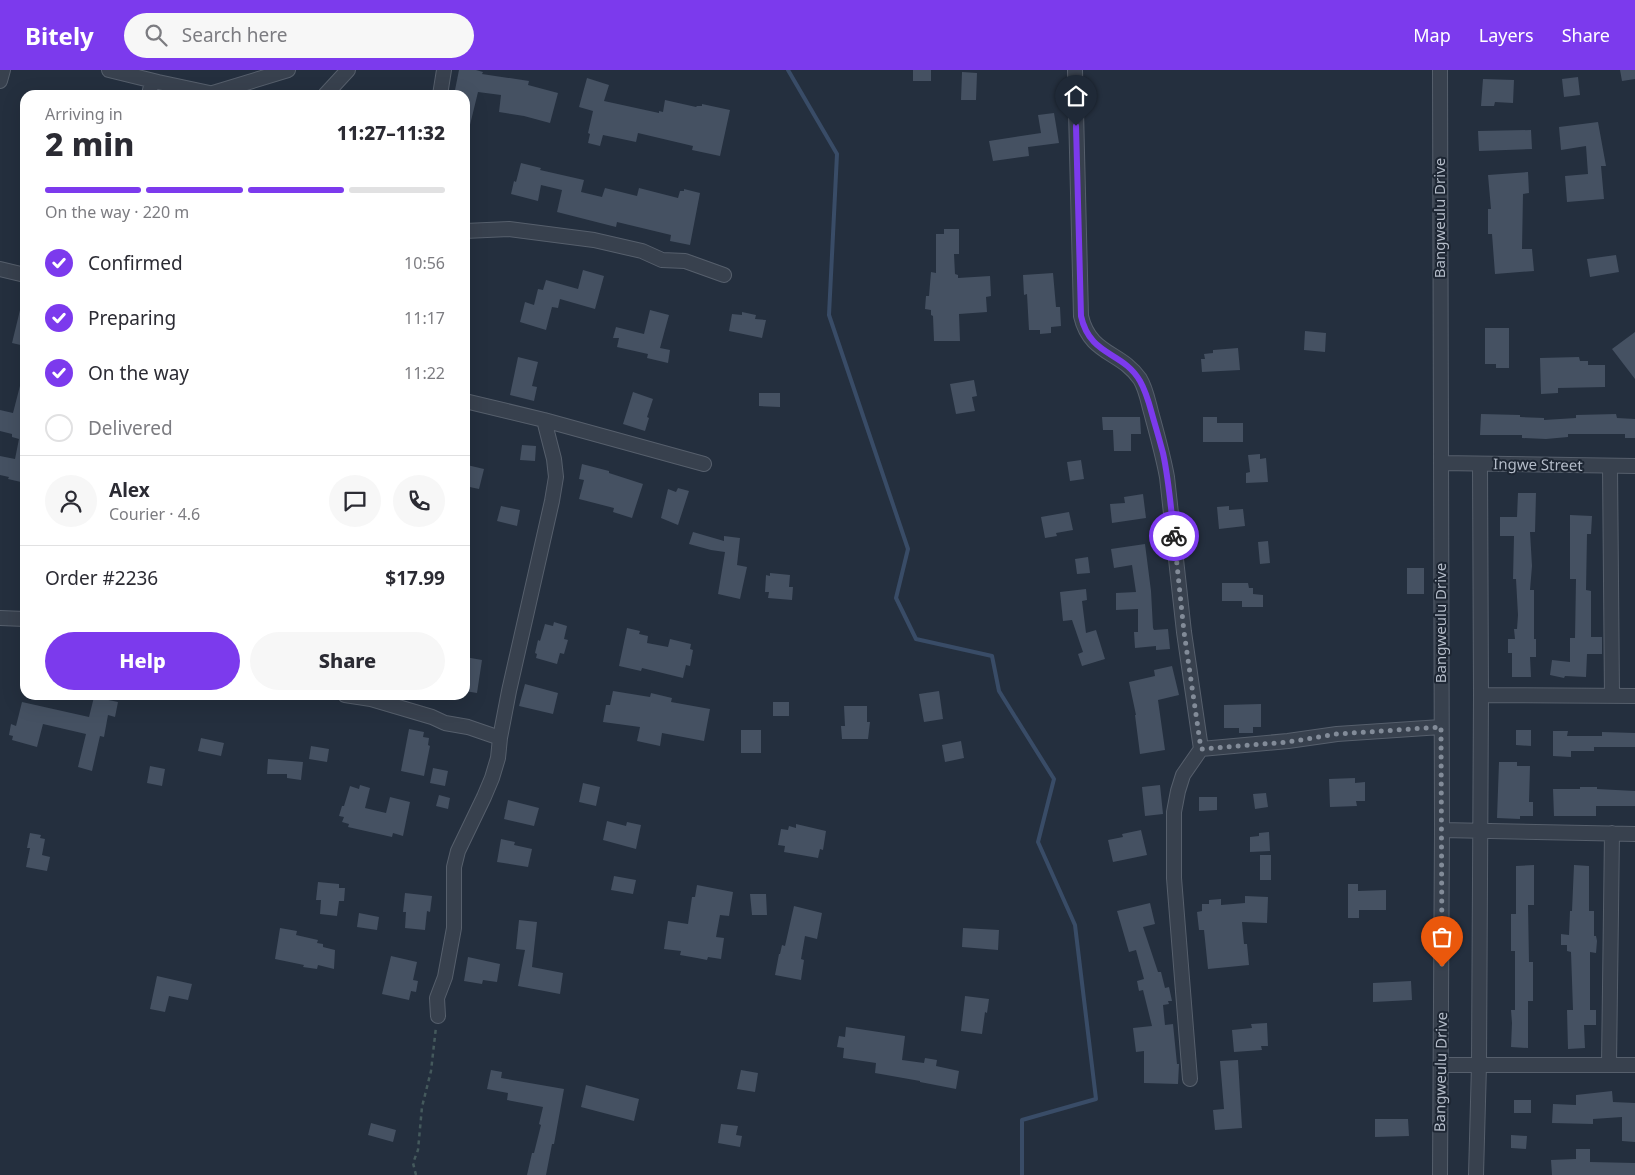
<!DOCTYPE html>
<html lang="en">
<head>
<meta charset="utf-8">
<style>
  body { margin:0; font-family:"Noto Sans",sans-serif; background:#f7f7f7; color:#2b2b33; height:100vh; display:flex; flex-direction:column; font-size:19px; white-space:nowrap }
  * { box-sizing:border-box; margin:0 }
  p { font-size:16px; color:#7c7c81 }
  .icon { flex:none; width:28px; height:28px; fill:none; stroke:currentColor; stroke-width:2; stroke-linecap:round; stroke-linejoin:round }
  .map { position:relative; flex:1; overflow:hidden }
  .sheet { position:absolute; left:20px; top:20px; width:450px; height:610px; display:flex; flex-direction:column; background:#fff; border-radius:15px; box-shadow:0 5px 20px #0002 }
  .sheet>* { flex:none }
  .pin { position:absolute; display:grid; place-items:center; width:42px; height:42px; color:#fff; margin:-51px -21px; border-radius:50% 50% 50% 0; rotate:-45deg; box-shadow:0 0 5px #0007 }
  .pin .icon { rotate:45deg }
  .courier { position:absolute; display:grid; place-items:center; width:50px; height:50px; margin:-25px; border:4px solid #7c3aed; border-radius:50%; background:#fff; color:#222; box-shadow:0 1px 6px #0007 }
  .head em { font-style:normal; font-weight:800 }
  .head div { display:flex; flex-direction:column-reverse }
  .head { display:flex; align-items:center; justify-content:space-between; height:85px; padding:0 25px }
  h1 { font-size:32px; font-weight:800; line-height:38px }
  .bar { display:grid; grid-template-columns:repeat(4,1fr); gap:8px 5px; align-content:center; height:60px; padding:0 25px }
  .bar i { height:6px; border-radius:4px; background:#e1e1e2 }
  .bar .on { background:#7c3aed }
  .bar p { grid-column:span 4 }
  .line { display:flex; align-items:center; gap:12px; padding:0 25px; border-top:1px solid #e1e1e2 }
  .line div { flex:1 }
  .round { display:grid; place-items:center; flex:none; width:52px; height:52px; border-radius:26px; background:#f7f7f7 }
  ol { padding:0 25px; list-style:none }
  li { display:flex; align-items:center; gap:15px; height:55px }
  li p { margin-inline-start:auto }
  li .icon { padding:5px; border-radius:50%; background:#7c3aed; color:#fff; stroke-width:4 }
  li:last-child { color:#7c7c81 }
  li i { width:28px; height:28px; border:2px solid #e1e1e2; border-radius:50% }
  .cta { display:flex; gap:10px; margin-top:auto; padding:10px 25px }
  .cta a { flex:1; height:58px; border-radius:30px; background:#7c3aed; color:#fff; font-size:20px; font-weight:800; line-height:58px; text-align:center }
  .cta a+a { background:#f7f7f7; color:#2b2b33 }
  header { display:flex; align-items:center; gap:30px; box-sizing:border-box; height:70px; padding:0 25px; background:#7c3aed; color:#fff }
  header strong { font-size:24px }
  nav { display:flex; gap:28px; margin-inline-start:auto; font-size:18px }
  .search { width:350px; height:45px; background:#f7f7f7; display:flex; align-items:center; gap:12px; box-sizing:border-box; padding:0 18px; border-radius:28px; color:#7c7c81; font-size:19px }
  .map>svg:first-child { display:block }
</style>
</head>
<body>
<header>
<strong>Bitely</strong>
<div class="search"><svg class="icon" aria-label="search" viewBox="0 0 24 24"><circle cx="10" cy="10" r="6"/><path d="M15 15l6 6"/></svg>Search here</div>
<nav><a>Map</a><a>Layers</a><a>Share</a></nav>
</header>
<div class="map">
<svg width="1635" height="1105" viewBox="0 0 1635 1105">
  <rect width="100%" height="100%" fill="#242f3e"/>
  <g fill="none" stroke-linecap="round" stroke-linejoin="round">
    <!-- stream -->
    <path stroke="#394c67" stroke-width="4" d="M788,0L837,84L829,245L908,479L896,528L916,569L992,586L999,621L1054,709L1038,772L1075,855L1096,1029L1022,1050V1105"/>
  </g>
  <!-- building -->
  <path fill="#455162" d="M459,0H476L483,2L482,4L529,11L528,15L558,23L550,53L524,46L499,42L501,25L478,22L469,59H465V25H454Z
    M913,0H931V11H913Z
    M1620,0H1635V9L1622,11Z
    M962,2L977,3L976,30H961Z
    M1578,7L1580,25L1564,27L1562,9Z
    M587,8L609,15L604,31L659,43V41L663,42L665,30L696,37L697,36H702V34L730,40L720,86L692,80L693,76L638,63L636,72L603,65L600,76L588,73L590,64L588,63L593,41L579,37Z
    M1483,9L1514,10L1513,33L1495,32L1494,36H1481Z
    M1054,43L1059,73L1028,77L1029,86L993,91L989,71L1041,63L1038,45Z
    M1598,52L1606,96H1601L1604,129L1567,132L1565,106L1588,104L1586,76L1561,80L1559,57Z
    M1531,60L1532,79L1479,81L1478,61Z
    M521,93L541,98L540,100L584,110L581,122L602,127L605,118L637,126L639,118L678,128L680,121H684V119L700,123L690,175L670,171L671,165L617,152L616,157L557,142L562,120L541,115L538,131L511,124L514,111L516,112Z
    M1528,102L1529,123L1523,124L1522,179H1532L1534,201L1495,204L1492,164H1488V139H1491L1488,105Z
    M944,159H959V184H954L955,204L958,205V208L990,206L991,226L986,227L987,242L959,244L960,271H934L933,246L931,245V240L925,239L926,226H929L931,202L936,203V164H944Z
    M1616,185L1619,202L1590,207L1587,189Z
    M583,200L604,206L595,239L560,229L558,238L552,237L546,260L520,252L525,232L534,235L538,219L543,220L546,210L578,219Z
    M1053,203L1056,237H1060L1061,256L1051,257V263L1040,264V260H1029L1027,224L1024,225L1023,205Z
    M21,236H25V276L12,273Z
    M650,240L669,245L660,278L670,280L668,293L647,288L648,284L617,277L619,268H613L616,257L644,264Z
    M742,242L756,245L755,249L766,250L762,268L729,261L732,244L742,245Z
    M1485,258H1509V298H1496V294H1485Z
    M1305,261L1326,263L1325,282L1304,280Z
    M1635,262V309L1612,279Z
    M1238,278L1240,300L1202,302L1201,289H1205L1204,284L1213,283V280Z
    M518,287L538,292L532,316L537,317L534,331L510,325Z
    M1579,287L1580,291H1588V295H1605V317L1558,318V323L1541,324L1540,288Z
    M974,310L977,326L972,327L975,341L956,344L950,314Z
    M21,312L25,313V394L21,412L8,409L9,407L0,405V386L15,389L19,369L12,367V364L0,361V340L13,343Z
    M633,322L653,329L647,347L649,348L645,361L623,354Z
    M759,323H780V337L759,336Z
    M1481,344L1520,345V347L1544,348V350L1576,348V345L1616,344L1617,348L1635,349V368H1625V364H1568V367L1546,369L1522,368V365H1480Z
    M1102,347H1140L1141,364H1131V381H1114L1113,360H1103Z
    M1203,347H1217V353H1243V372H1203Z
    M522,375L536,376L535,391L520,390Z
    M1260,384V389L1266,388L1268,412L1246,413V403L1250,402L1248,385Z
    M1081,390L1084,409L1070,411L1067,392Z
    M582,394L609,401V403L643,414L632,448L613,442L614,438L579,429L584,410L579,409Z
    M467,395L484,399L479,419L465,416Z
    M678,418L689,421L678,455L661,448L668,419L676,422Z
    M1518,423H1536L1535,462H1530L1532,496L1530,520H1534V569H1536V587H1530L1531,607H1512V583H1508V569H1515L1514,559H1517L1518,545L1516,509H1513L1514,466H1500V447H1517Z
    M1143,424L1146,448L1112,453L1110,434L1125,433L1124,427Z
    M501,436L520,440L517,456L497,451Z
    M1229,436V440L1243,439L1245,456L1219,459L1217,437Z
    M1069,442L1073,460L1056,463L1057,466L1045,468L1041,447Z
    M1570,445L1592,446L1591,464H1587L1586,520L1591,521V567H1602V584H1587L1586,607L1565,606L1564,608L1550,605L1552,590L1570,592V568H1575L1576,509H1570Z
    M693,462L724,471V466L740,468L737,495L747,497L740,529L718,524L725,482L711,480L689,474Z
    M1268,471L1270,493L1260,494L1258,472Z
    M1145,474L1151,521L1153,558L1154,560L1168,559L1170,579L1156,580V576L1135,578L1134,562H1138V539L1116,540V523L1136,522L1132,495L1114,498L1111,479Z
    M1088,487L1090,503L1077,504L1075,489Z
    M1407,498H1424V524H1407Z
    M770,503L790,505L789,517H793L792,530L768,528L769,522H765L766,505L770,506Z
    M1222,513H1248L1249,518H1253V524L1263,525V537H1242V531H1222Z
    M1086,519L1087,530L1082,531L1086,563L1096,560L1105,589L1082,596L1078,584L1083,582L1072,550L1063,551L1060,522Z
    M554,552L567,556L564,569L568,570L564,584L560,583L557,594L536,588L537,584L535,583L538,570L540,571L545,554L553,556Z
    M627,558L640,561L639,564L648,566L647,573L668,577L670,569L691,574L690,579L693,580L690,596L686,595L683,608L642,598L641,601L619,596Z
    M465,587L482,590L477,623L465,621Z
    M1172,596L1179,625L1158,630L1165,680L1140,684L1135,645H1136L1129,612L1155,606L1154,600Z
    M525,614L558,623L553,644L519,636Z
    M613,621L650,627L651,623L672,628L671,632L710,639L704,671L662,663L660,676L637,671L640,657L603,652L606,635H610Z
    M939,621L943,649L924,652L919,624Z
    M94,627L118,632L115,647L108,645L104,667L100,666L92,701L78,697L86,664L43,654L37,677L12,670L13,666L9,665L11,654L16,656L22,632L89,647Z
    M773,632H789V646H773Z
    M1261,634V657H1253V663H1239V658H1224V635Z
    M844,636H867V652H870L868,669H842L841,656H845Z
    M409,659L424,662L423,667L429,668L428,675L430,676L424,706L401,701Z
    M741,660H761V683H741Z
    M1516,660H1531V676L1516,675Z
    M1553,661H1568L1567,666H1602V662L1635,663V677H1594V681H1571V687L1553,686Z
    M201,668L224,673L221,686L198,681Z
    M961,671L964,688L945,692L942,675Z
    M311,676L329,679L327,692L309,689Z
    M268,689L303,692L301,710L287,708V704H267Z
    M1499,692H1517V696H1530L1529,732H1533V746H1520V749L1497,748Z
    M150,696L165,699L162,716L147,713Z
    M433,698L448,701L445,716L430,713Z
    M1355,708V713L1365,712V731H1356L1357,736L1330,737L1329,709Z
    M583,713L600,717L596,736L579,732Z
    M360,715L370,718L365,738L386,743L390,727L410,732L403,766L393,763L392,767L348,757L349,754L342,752L344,747L339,746L342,736H344L350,716L359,719Z
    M1160,715L1163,744L1145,746L1142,717Z
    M1580,717H1597V719L1635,721V736H1596V746H1554L1553,719H1580Z
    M1266,723L1268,737L1255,739L1253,724Z
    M439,725L450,728L448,739L436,736Z
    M1199,727H1217V740L1199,741Z
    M508,730L539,738L534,756L504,749Z
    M607,751L626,756L627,752L641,755L636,779L603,770Z
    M796,754L826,761L823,780L820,779L818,788L784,782L785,776L778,775L781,759L788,760L789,756L796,758Z
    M1141,760L1147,785L1113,792L1108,770L1123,767L1122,764Z
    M1269,762L1270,781L1250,782V767L1259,766V763Z
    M30,763L41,765L40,768L45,769L42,785L50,787L47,801L26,797L30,778H27Z
    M501,769L515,772L514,775L532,779L528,797L497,792Z
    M1260,785H1271V810H1260Z
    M1534,795V835H1528L1529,892H1533V931H1528V978L1511,977L1512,953L1511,940H1515V881H1511V844H1516V796Z
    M1574,795L1589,796V841H1594V866H1596L1597,871L1596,883L1590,882V940H1596V955H1584L1585,978L1568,979L1567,940H1573L1571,882L1567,881V875H1561V864L1569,865L1570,841H1572Z
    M614,806L636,810L633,824L611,820Z
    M318,812L339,814V818H345L344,831H339L337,846L320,844L321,830H316Z
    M1348,814H1358V821L1386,820V840H1359V848H1348Z
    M697,815L733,822L729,846L720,845L716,867L724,868L721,889L708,887L707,890L697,888L680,885L681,881L664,879L668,851L688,854L692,827H695Z
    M405,823L432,826L430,842L427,841L425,860L405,858L406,842H403Z
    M750,824H766L767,845H752Z
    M1245,826L1268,827L1267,853L1242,852L1244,874H1247L1249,895L1208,899L1204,860H1199L1197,842L1202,841V834H1209V830L1221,829V835L1245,833Z
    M1150,833L1155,854L1143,857L1158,902H1161L1165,918L1169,917L1172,931H1168L1169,934L1163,935L1165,955L1173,954L1177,994H1179L1178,1014L1144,1013V981L1136,982L1133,958L1152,956L1143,920L1139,921L1137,911L1144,909L1136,880L1129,882L1117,841Z
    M794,836L822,843L817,869L805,866L801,889L804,890L801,910L775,905L779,884H780L782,875L785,876Z
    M359,843L379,847L377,860L357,857Z
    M519,850L537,852L532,897L563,903L560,924L518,916L525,880L516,879Z
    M280,858L297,861L296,865L318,870L317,873L323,874V877L335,880L334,899L318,895L317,899L303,897L304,895L275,889Z
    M963,858L999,860L998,880L962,877Z
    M391,886L417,892L413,910L418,911L416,922L411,921L409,930L382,924Z
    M468,887L500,894L497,912L483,910L482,914L464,911Z
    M157,906L192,914L188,930L169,926L165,942L150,939Z
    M1411,911L1412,930L1373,932V913Z
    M965,926L989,929L987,943L985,942L982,964L961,961Z
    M1267,953L1268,976H1261L1262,980L1234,982L1232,960L1252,958L1251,954Z
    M846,957L905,966L902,990L924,993L925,988L937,990L936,996L959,1001L956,1019L920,1012V1011L875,1003L876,993L843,988L844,978L837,977L839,966L845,967Z
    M1238,990L1242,1058L1215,1060L1213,1040L1224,1039L1220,991Z
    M491,1000L502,1002L501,1008L564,1019L554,1074H552L546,1105H527L532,1083H534L541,1055L539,1054L543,1037L507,1030L508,1023L487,1019Z
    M741,1000L758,1003L755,1022L737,1019Z
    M586,1015L639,1029L634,1051L581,1037Z
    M1612,1021L1613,1032L1635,1033V1072L1622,1071V1047L1593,1049V1054L1552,1053L1553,1034L1576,1035V1025Z
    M1514,1030H1531V1043H1514Z
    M1375,1049H1408L1409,1066L1375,1067Z
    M371,1053L396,1060L393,1072L368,1065Z
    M721,1054L738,1056L736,1065L742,1066L740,1077L718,1073Z
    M1511,1065L1527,1066L1526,1079L1511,1078Z
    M1576,1079H1590V1092L1635,1093V1105H1552L1551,1090L1576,1089Z"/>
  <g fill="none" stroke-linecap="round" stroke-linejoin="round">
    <!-- street casing -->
    <g stroke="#565f6c" stroke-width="16">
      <path id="street" d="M109,0L158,12L219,25
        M1075,0L1081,246C1090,285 1121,281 1140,309C1146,319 1148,331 1151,342C1157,364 1163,385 1167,407L1184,562L1201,679L1183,705L1178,721L1174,742V808L1190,1009
        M0,11L3,0
        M213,23L288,0
        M149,25L152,11
        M325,25L348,0
        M440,25L444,0
        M465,161L509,159L594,170L642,181L662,190L685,191L724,205
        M0,199L25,205
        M465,331L544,350L704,394
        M1441,393L1635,396
        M1480,394L1481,625L1479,995H1609
        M1610,396L1612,626
        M0,548L25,549
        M345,625L371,629L432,647L445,653L468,657L500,668
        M1481,625L1635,626
        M1201,679L1288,671L1337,664L1441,657
        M1442,760L1635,764
        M1612,763L1609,995H1635
        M438,946L437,928L445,907L454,858V797L458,781L484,727L492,708L498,688L500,668L509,621L552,431L556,407L554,389L544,350
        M1442,995H1479L1476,1105
        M1440,1105L1442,760L1440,0"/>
    </g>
    <!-- path -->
    <path stroke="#44595c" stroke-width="2.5" stroke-dasharray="4 4" stroke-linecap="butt" d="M416,1105L413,1093L418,1080L422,1037L431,1001L436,957"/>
    <!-- street -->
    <use href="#street" stroke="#38414e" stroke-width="14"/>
  </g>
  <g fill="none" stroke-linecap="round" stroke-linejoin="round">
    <!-- done -->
    <path stroke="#828b98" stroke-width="5" stroke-dasharray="0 9" d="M1174,466L1184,562L1201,679L1288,672L1337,664L1441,657L1442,897"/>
    <!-- route -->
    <path stroke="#7c3aed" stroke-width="6" d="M1076,56L1081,246C1090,287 1123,281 1140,311C1147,323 1150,337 1154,351C1157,361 1160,372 1163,383C1169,411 1171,439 1174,466"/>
  </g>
  <g text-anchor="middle" stroke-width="4" stroke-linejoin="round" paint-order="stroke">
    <!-- street labels -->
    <g font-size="15" fill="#b4bcc9" stroke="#1d2633">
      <text transform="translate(1440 148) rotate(-90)" y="5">Bangweulu Drive</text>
      <text transform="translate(1538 395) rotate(1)" y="5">Ingwe Street</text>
      <text transform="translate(1441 553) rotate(-90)" y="5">Bangweulu Drive</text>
      <text transform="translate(1441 1002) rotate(-89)" y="5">Bangweulu Drive</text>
    </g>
  </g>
</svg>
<div class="pin" style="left:1442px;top:897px;background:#ea580c"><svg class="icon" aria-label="bag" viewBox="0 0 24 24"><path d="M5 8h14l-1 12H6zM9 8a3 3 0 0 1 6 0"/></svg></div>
<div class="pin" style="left:1076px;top:56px;background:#1f2937"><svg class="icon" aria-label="home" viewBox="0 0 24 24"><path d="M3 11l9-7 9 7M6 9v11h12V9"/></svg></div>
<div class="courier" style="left:1174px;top:466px"><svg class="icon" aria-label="bike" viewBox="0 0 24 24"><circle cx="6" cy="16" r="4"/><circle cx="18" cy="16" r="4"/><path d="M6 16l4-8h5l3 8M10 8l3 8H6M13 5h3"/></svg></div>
<section class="sheet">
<div class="head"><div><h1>2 min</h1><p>Arriving in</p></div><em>11:27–11:32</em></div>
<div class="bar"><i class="on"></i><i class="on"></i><i class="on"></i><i></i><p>On the way · 220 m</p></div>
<ol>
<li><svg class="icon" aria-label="check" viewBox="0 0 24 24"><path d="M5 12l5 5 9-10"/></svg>Confirmed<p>10:56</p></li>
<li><svg class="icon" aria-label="check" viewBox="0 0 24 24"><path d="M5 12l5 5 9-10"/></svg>Preparing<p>11:17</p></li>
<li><svg class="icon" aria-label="check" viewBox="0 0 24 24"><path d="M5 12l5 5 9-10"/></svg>On the way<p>11:22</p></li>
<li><i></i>Delivered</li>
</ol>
<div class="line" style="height:90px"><a class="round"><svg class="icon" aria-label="person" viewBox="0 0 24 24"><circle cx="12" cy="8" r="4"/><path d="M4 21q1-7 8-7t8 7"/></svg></a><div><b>Alex</b><p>Courier · 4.6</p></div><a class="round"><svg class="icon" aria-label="chat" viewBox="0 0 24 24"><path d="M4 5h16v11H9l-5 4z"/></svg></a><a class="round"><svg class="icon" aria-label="phone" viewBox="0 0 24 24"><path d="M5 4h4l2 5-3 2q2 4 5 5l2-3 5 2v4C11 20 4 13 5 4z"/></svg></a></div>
<div class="line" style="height:65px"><div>Order #2236</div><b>$17.99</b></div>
<div class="cta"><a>Help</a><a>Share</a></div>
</section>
</div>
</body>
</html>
